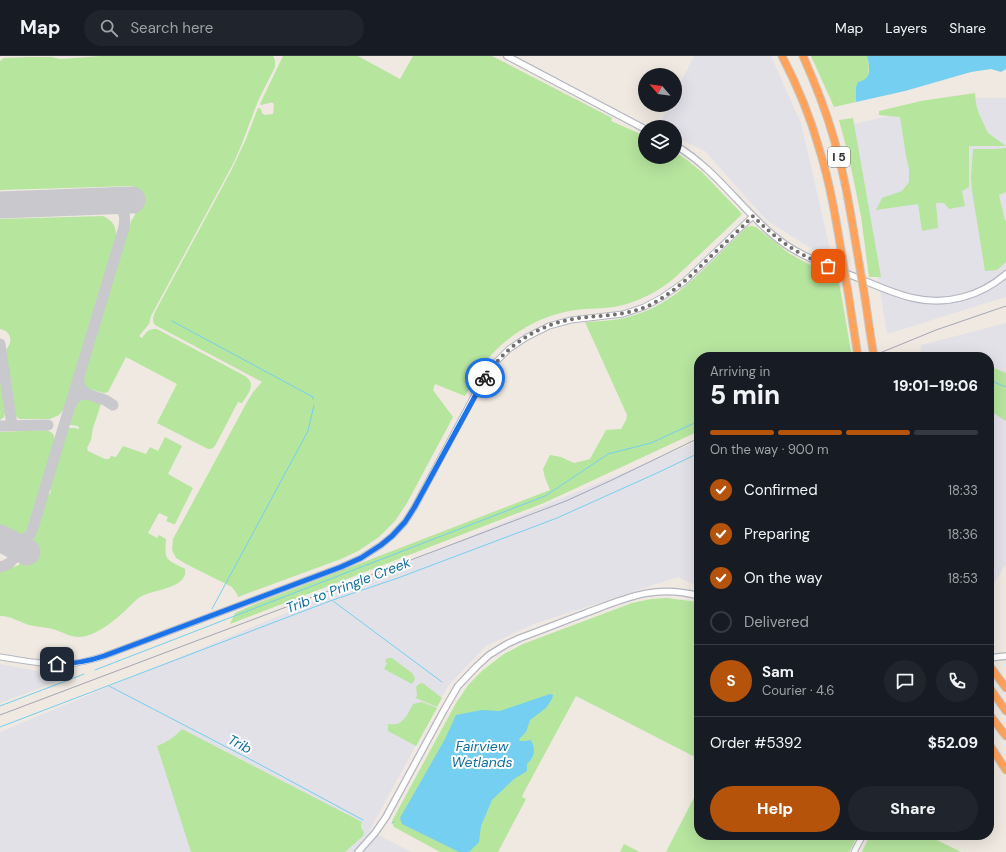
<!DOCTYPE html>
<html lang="en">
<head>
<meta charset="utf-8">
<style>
  body { margin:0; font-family:"DM Sans",sans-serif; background:#20242c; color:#f1f3f6; height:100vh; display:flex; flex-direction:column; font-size:15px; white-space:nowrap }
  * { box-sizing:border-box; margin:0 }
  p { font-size:13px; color:#9ea1a6 }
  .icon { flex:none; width:22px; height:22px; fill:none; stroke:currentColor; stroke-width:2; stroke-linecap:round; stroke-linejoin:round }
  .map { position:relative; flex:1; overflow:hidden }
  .details { position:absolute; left:694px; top:296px; width:300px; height:488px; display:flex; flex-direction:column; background:#171b24; border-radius:16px; box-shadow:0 4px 16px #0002 }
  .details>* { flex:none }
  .needle { width:26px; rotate:298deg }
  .tools { position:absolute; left:638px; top:12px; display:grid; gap:8px }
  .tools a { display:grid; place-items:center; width:44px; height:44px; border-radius:50%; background:#171b24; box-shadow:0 4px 16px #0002; font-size:20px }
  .pin { position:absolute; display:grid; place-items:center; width:34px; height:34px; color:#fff; margin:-17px; border-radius:8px; box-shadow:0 2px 6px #0006 }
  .courier { position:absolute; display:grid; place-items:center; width:40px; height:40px; margin:-20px; border:3px solid #1a73e8; border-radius:50%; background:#fff; color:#222; box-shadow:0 1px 5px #0007 }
  .headline em { font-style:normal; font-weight:800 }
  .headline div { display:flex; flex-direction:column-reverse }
  .headline { display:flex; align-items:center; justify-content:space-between; height:68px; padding:0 16px }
  h1 { font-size:26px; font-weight:800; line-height:30px }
  .bar { display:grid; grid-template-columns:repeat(4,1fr); gap:6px 4px; align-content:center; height:48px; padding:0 16px }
  .bar i { height:5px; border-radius:3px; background:#363941 }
  .bar .current { background:#b45309 }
  .bar p { grid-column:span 4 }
  .line { display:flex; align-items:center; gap:10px; padding:0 16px; border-top:1px solid #363941 }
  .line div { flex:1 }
  .round { display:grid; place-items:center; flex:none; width:42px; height:42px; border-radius:21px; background:#20242c }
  ol { padding:0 16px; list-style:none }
  li { display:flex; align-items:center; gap:12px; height:44px }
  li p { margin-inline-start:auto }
  li .icon { padding:4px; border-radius:50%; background:#b45309; color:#fff; stroke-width:4 }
  li:last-child { color:#9ea1a6 }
  li i { width:22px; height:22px; border:2px solid #363941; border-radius:50% }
  .button { display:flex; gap:8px; margin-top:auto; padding:8px 16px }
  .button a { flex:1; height:46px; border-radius:24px; background:#b45309; color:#fff; font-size:16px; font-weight:800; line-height:46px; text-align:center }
  .button a+a { background:#20242c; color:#f1f3f6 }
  header { display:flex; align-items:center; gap:24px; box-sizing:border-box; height:56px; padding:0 20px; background:#171b24; border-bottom:1px solid #363941 }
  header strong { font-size:19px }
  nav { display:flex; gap:22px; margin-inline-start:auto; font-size:14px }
  .search { width:280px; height:36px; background:#20242c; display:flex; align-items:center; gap:10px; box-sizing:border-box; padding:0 14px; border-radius:22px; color:#9ea1a6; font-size:15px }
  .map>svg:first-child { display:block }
</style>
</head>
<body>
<header>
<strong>Map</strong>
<div class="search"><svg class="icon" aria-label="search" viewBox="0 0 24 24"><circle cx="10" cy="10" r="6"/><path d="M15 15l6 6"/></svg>Search here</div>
<nav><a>Map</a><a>Layers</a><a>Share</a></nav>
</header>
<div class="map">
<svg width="1006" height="796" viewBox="0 0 1006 796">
  <rect width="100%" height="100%" fill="#efe9e1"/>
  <!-- industrial -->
  <path fill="#e3e1e8" d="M694,0H771L801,67L833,206L766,164L705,95L675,81V71H658L669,49H675V38Z
    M970,42H1006V241L887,278L853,68Z
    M1006,267V507L989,537V301H920L921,289Z
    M699,385V531L678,521L534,568L486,590L448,630L370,774L380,780L412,796H0V676Z
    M0,608L69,621L0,647Z"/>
  <!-- green -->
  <path fill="#b6e59e" d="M101,0H273L275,4V11L258,45L241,90L233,108L151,260L149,268L139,280L142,282C147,275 148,273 157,273L245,320C257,328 248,338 242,347L238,346L216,388C214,392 212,393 208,393L157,367L177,328L126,301L108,336L104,337L86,332L83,328V321L131,165L135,159L133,130L0,134V5L4,2L30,1H51L61,3Z
    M283,0H358L400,23L413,0H492L612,62L611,65L645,80V101H675V96L687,104L703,117L742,158C728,172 713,186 698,200C683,214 668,230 649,239C638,244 626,249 614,251C601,253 588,252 575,254C535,260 498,284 476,319C472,326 469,333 465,340L435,328L433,334L453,361L407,447L395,465L379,481L358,495L341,503L238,541L237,538L232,531L186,508L176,502L172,494L173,483L247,346L253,336L262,326L155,269C152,265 153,261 155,256L232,113L246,83L258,52L261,53L262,57L265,59L273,58L274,49L273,47C269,46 265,49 261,49L260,48Z
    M811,0H867L869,10L868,22L856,31V46L834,51Z
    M975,37L976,48L979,58L988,77L1006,90H969V131L962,135L965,150L949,153L944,147H936L938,172L922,175L918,148L876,154L882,142L902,135L909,126V113L906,100L900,61L879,59V55L921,45Z
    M853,62L881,221H869L861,160L849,102L839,64Z
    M1006,92V136L999,139L1005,165H1006V206L997,214L985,215L972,135L971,122L973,93H994Z
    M103,160C113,165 116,169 116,181L64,353L59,359L50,363H19L16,360L13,356L5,299C5,294 8,292 10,287C12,280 7,274 0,273V163Z
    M752,170L756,171L790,198L822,215L838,220L852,301H699V375L544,447L230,568L235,557L255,548L550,434L545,422L543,413L550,399L561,401L574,407L590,403L606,374L621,373L626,364L627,359L585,266C600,265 616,265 631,260C664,251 683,233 707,210C720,197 734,184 747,171Z
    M915,298L955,299L961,301H904Z
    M989,310L1006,317V365L989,354Z
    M0,312L6,354L4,361L0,364Z
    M84,342L101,348L93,372L91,384L87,392L88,395L105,403H109L111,400L116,401L123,390L146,398L150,391L158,395L165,381L182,390L168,418L193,432L175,468H173L166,465L168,461L159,457L148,477L157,482L159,479L166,483C164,506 167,503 185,513C189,532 153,534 142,540C136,543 131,549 126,554C115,564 95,581 79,581C71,581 64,577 56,574C47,571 38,571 29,569C19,566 11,560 0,560V516L19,509L33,484L47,440L50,438L51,434L49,432L68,372H75L78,373H79L78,370L71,369L69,368C72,359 73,344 84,342Z
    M45,374C52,375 54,378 55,384L27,473C26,474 24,478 23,478C16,483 6,474 0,471V376Z
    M666,542L674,543L699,546V703L576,640L523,738L522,741L526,743L498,796H440L394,771L392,766L393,763L456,647L469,628L483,614L504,598L523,588L632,547L651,543Z
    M389,602H392L412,617L414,620L415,623L412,628L384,613L387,607L385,605L386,603Z
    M421,627L424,628L442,642L437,651L416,642L417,639L416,631L418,629Z
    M422,646L437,652L416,690L388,675V668C403,671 407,659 413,648Z
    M182,673L362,766C360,770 361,772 364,776L363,780L345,796H191L157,690C167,686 175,681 182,673Z
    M699,732V779H858L849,796H666Z
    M870,779H927L961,796H862Z
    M624,788L640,796H620Z"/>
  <!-- water -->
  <path fill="#75cff0" d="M867,0H1006V13L1001,16L991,13L971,16L905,35L856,46V31L858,26C872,24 870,11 867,0Z
    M550,638L553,639L552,643L546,652L530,664L526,676L519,683L520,685H526L531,684C536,694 535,700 527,708V715L514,723L492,744L481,770L479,786L469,796H459L402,768L400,762L445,683L456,659L482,654L500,655Z"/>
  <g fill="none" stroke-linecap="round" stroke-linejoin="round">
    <!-- stream -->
    <path stroke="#75cff0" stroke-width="1" d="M172,265L313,341V343
      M989,324L1006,331
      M333,545L442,626
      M212,553L308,375L314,349
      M95,614L545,440L608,398L651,387L699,365
      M109,630L261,709L363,764
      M0,650L84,618
      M0,671L330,545L398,522L557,462L657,417L699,397
      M392,767L394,766"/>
    <!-- taxiway -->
    <path stroke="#c9c8cc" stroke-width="11" d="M0,288L12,369
      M87,338L105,344L113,349
      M72,346C76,340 80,338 87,338C80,334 78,328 79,321
      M0,370L48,369
      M0,511C15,507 16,501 10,487C19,486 28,484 32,475L122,178C125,169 127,156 118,149C116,147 112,146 109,145"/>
    <!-- runway -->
    <path stroke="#c9c8cc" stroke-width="27" d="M0,149L132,144
      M0,482L27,496"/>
    <!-- tertiary casing -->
    <g stroke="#b4b7c1" stroke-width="7">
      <path id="tertiary" d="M0,601C22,604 43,609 65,608C78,608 91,604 104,600L341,511L361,502L381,489L392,480L405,466L414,452L480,329L494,308L509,293L527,281L549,270L571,264L623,258L644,251L661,242L684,226L753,160
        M854,796L863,779"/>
    </g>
    <!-- secondary casing -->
    <g stroke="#b4b7c1" stroke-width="8">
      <path id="secondary" d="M507,0L645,73
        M675,89C714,112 739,150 773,179C795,198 821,207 848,218C869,226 890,237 913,242C946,250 981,240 1006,218
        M989,602L1006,600
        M358,796L375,777L386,761L444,654L458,630L476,611L489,599L507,588L520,582C542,574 564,565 586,557C626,542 655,528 699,540"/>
    </g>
    <!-- motorway casing -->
    <g stroke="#c9c9c9" stroke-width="9">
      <path id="motorway" d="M782,0C797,29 810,60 819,92C830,127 836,163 842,200
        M803,0C815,27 826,55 834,83C846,124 852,166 859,207
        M848,236L858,301
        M865,242L870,276
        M989,609L1006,632
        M989,631L1006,655
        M989,658L1006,680
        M989,688L1006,714"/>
    </g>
    <!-- tertiary -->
    <use href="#tertiary" stroke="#fff" stroke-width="5"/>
    <!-- secondary -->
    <use href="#secondary" stroke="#fff" stroke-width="5.5"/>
    <!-- motorway -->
    <use href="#motorway" stroke="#ffa35c" stroke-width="7"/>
    <!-- rail -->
    <path stroke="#a3a6b8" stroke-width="1" d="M870,301L936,274L1006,250
      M0,659L461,485L566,445L612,424L699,382"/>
    <!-- motorway-bridge casing -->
    <g stroke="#c9c9c9" stroke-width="9" stroke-linecap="butt">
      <path id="motorway-bridge" d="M842,200L848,236
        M859,207L865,242
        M870,276L874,301"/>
    </g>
    <!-- motorway-bridge -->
    <use href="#motorway-bridge" stroke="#ffa35c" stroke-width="7"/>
  </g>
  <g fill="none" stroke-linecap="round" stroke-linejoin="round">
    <!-- done -->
    <path stroke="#726f6d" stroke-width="4" stroke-dasharray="0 7.2" d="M485,322C505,289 541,267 579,262C603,259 627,260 650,249C673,237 691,220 709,202C724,188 739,174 753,160C776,183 798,199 828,210"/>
    <!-- route -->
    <path stroke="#1a73e8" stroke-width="5" d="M57,608C73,608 89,605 104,600L341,511L361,502L381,489L392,480L405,466L414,452L485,322"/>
  </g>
  <g text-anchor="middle" stroke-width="4" stroke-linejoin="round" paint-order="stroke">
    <!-- shield labels -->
    <rect fill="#fff" stroke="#6d6d6d" stroke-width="1" x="828" y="91" width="22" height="20" rx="3"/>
    <g font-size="12" font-weight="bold" fill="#2e2e2e">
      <text x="839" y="105">I 5</text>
    </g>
    <!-- water labels -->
    <g font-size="14" font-style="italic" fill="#0d6fa3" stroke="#fff">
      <text transform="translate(348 529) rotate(-21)" y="5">Trib to Pringle Creek</text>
      <text transform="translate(240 688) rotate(28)" y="5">Trib</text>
      <text x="482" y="695">Fairview<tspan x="482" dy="16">Wetlands</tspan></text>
    </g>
  </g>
</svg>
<div class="tools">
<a><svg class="needle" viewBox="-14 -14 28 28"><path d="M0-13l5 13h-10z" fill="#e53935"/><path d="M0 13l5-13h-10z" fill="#9ea1a6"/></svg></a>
<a><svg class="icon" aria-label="layers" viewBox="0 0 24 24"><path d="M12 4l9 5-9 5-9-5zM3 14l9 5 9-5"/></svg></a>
</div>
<div class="pin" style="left:828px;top:210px;background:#ea580c"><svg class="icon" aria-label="bag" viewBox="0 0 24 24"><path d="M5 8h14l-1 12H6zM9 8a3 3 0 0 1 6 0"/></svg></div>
<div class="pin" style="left:57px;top:608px;background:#1f2937"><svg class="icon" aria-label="home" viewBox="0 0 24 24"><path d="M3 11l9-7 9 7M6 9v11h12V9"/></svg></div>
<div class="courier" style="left:485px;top:322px"><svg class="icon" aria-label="bike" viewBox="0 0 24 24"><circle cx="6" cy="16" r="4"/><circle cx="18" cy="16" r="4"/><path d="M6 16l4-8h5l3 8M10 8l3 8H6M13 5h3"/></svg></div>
<section class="details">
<div class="headline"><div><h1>5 min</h1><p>Arriving in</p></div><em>19:01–19:06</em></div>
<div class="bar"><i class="current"></i><i class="current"></i><i class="current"></i><i></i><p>On the way · 900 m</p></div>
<ol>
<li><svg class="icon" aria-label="check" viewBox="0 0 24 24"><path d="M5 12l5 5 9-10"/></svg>Confirmed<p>18:33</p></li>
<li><svg class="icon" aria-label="check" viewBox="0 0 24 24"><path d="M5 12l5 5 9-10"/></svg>Preparing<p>18:36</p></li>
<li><svg class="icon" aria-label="check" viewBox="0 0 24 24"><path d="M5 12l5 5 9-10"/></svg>On the way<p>18:53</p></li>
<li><i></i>Delivered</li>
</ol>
<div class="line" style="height:72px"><b class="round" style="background:#b45309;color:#fff">S</b><div><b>Sam</b><p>Courier · 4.6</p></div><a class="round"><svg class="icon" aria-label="chat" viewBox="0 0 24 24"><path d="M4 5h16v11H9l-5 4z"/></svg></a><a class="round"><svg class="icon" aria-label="phone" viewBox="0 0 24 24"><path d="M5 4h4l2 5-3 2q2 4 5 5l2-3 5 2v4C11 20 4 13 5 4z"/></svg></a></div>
<div class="line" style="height:52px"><div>Order #5392</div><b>$52.09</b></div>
<div class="button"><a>Help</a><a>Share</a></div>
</section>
</div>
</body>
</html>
